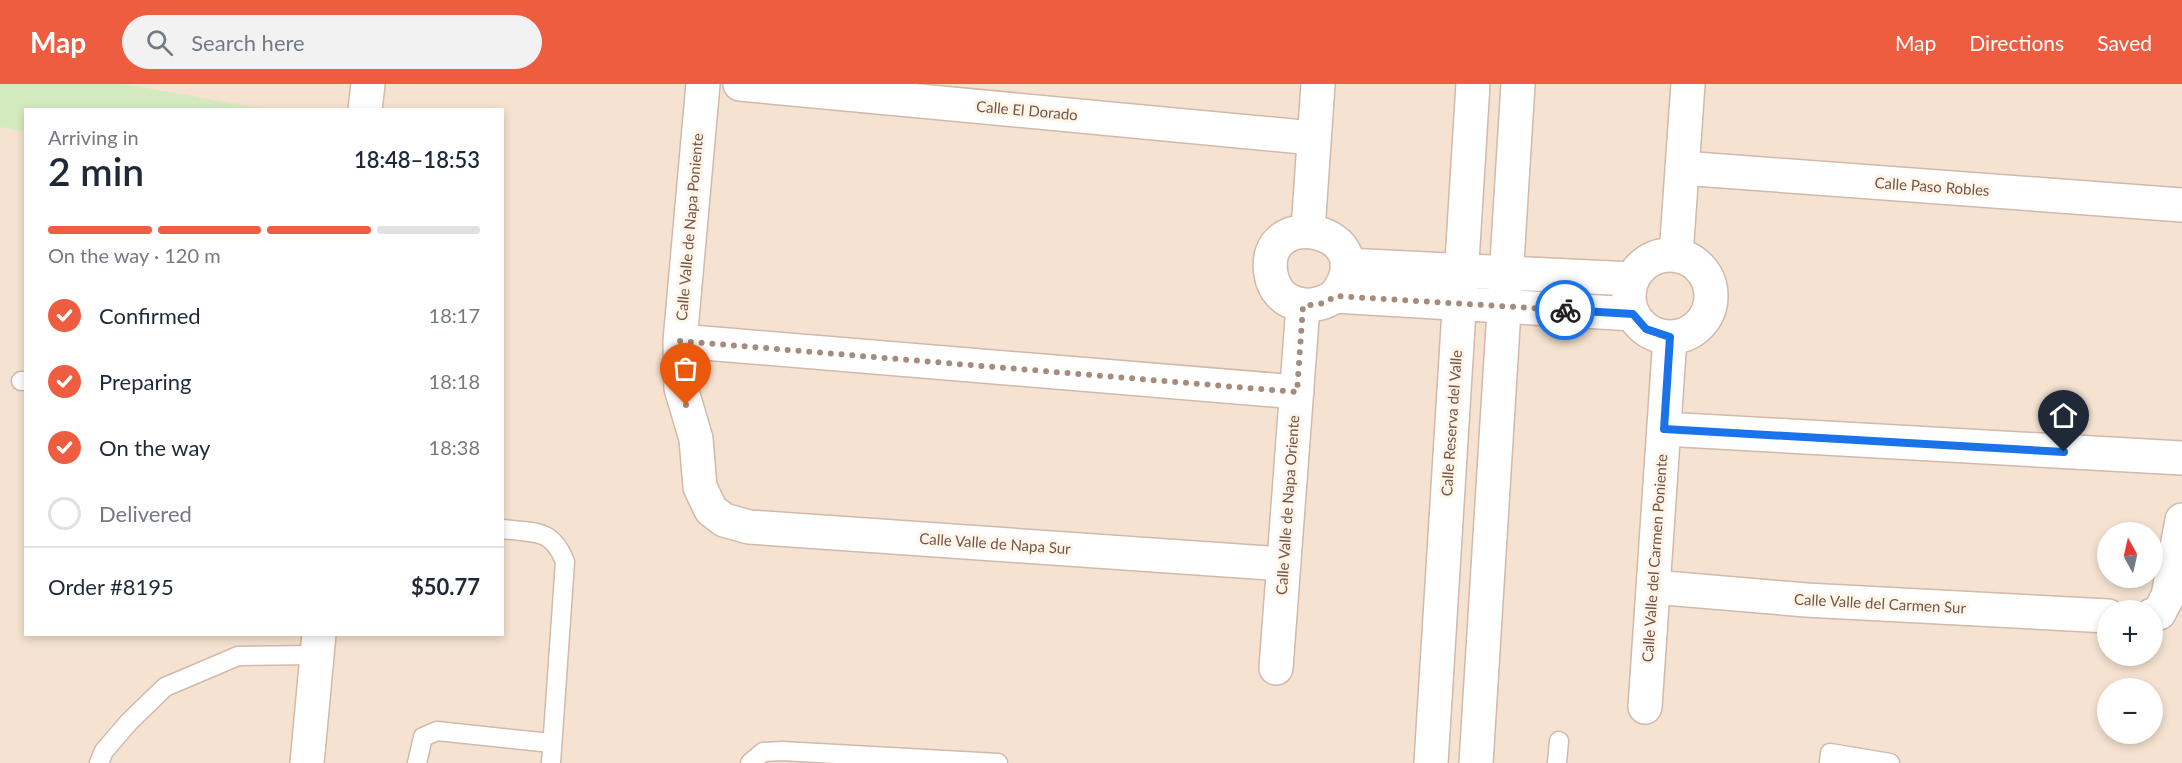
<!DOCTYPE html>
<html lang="en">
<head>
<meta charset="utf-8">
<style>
  body { margin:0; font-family:Lato,sans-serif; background:#f2f2f3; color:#1f2937; height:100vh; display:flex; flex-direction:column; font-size:22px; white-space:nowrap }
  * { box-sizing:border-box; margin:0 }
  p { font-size:20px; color:#747a83 }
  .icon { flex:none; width:33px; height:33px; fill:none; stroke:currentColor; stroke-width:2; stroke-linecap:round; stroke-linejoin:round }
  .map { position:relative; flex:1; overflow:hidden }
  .panel { position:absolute; left:24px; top:24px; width:480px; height:528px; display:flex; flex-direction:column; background:#fff; border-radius:0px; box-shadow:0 3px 9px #0003 }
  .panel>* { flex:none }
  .needle { width:39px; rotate:352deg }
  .tools { position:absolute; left:2097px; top:438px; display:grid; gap:12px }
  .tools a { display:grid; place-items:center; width:66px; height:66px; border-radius:50%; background:#fff; box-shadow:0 3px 9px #0003; font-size:30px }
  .pin { position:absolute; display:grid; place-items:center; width:51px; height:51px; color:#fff; margin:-62px -26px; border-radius:50% 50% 50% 0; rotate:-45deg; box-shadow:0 0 6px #0007 }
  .pin .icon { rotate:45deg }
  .courier { position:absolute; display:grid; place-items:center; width:60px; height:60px; margin:-30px; border:4px solid #1a73e8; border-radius:50%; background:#fff; color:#222; box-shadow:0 2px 8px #0007 }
  .summary em { font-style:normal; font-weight:600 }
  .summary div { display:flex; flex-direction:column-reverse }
  .summary { display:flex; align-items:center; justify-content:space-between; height:102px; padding:0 24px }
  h1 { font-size:39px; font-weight:600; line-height:45px }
  .bar { display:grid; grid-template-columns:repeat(4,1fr); gap:9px 6px; align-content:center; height:72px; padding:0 24px }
  .bar i { height:8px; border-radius:4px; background:#e0e1e3 }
  .bar .selected { background:#ee5d40 }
  .bar p { grid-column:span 4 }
  .line { display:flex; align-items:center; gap:15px; padding:0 24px; border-top:2px solid #e0e1e3 }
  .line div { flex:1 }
  ol { padding:0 24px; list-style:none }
  li { display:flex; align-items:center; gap:18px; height:66px }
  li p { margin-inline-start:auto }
  li .icon { padding:6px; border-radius:50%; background:#ee5d40; color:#fff; stroke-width:4 }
  li:last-child { color:#747a83 }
  li i { width:33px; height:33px; border:3px solid #e0e1e3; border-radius:50% }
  header { display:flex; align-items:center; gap:36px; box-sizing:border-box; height:84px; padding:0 30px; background:#ee5d40; color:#fff }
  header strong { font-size:28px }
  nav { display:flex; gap:33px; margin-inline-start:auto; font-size:21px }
  .search { width:420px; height:54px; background:#f2f2f3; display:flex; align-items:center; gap:15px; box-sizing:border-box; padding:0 21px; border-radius:33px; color:#747a83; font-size:22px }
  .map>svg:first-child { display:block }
</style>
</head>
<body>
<header>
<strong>Map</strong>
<div class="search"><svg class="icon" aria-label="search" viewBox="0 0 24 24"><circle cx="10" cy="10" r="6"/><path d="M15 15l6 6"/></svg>Search here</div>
<nav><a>Map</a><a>Directions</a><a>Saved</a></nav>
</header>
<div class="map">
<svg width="2182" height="679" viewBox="0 0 2182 679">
  <rect width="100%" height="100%" fill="#fdf1e2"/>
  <!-- residential -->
  <path fill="#f5e2d0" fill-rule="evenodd" d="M0,0H2182V679H0ZM26,26H502V550H26ZM2108,448H2152V494H2108ZM2108,526H2152V572H2108ZM2108,604H2152V650H2108Z"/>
  <!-- green -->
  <path fill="#d4ebc0" d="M0,0H124L265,25L26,26L25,48L0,43Z"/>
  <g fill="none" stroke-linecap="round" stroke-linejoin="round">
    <!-- lane casing -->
    <g stroke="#d1b9ab" stroke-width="21">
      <path id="lane" d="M21,297H26
        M502,445C535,449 552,444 565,478L551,679
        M99,679L104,667L129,638L165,603L238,572L317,571
        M417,679L423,653L437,647L551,659
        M750,679L763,668L782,667L998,679
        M1557,679L1559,657
        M1829,679L1830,669L1890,679"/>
    </g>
    <!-- street casing -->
    <g stroke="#d1b9ab" stroke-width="36">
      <path id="street" d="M703,0L680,257L681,304L696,355L700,403L711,426L724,436L749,443L1284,480
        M740,0L1313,54
        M1682,84L2182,121
        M1308,146L1318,0
        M1676,171L1688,0
        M1629 212a41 41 0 1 1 82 0a41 41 0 1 1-82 0Z
        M1347,181L1632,195
        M1335,212C1387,145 1259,119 1271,190C1276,222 1311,229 1335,212L1633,230
        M680,257L1297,308
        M1664,345L2182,374
        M1653,503L1806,516L2108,532
        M2152,531L2159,529L2168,512L2182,436
        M1276,584L1303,222
        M1645,623L1670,253
        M1431,679L1473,0
        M1476,679L1518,0"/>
    </g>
    <!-- secondary casing -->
    <g stroke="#d4b9a8" stroke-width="36">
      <path id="secondary" d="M365,26L368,0
        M307,679L319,550"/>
    </g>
    <!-- lane -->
    <use href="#lane" stroke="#fff" stroke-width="18"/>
    <!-- street -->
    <use href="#street" stroke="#fff" stroke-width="33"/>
    <!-- secondary -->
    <use href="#secondary" stroke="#fff" stroke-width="33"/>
  </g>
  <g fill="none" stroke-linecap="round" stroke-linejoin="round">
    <!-- done -->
    <path stroke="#a58c7d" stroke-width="6" stroke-dasharray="0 10.8" d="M686,321L681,304L680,257L1297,308L1303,222L1325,219L1335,212L1565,226"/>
    <!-- route -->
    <path stroke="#1a73e8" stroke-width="8" d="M1565,226L1633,230L1646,245L1670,253L1664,345L2064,368"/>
  </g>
  <g text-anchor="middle" stroke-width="6" stroke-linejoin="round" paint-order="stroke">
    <!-- street labels -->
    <g font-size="15" fill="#765547" stroke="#fff5e9">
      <text transform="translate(1027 27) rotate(5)" y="5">Calle El Dorado</text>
      <text transform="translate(1932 103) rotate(4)" y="5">Calle Paso Robles</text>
      <text transform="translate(690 143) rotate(-85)" y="5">Calle Valle de Napa Poniente</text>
      <text transform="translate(1452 339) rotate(-86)" y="5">Calle Reserva del Valle</text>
      <text transform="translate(1288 421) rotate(-86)" y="5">Calle Valle de Napa Oriente</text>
      <text transform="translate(995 460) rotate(4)" y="5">Calle Valle de Napa Sur</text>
      <text transform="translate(1655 474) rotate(-86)" y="5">Calle Valle del Carmen Poniente</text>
      <text transform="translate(1880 520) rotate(3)" y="5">Calle Valle del Carmen Sur</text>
    </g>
  </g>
</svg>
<div class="tools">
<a><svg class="needle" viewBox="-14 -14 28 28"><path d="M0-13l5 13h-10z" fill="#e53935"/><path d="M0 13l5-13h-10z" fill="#747a83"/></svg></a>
<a>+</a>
<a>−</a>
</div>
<div class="pin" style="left:686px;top:321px;background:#ea580c"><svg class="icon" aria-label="bag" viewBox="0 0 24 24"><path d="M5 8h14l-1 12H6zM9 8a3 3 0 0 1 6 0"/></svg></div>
<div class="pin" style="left:2064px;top:368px;background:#1f2937"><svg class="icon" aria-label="home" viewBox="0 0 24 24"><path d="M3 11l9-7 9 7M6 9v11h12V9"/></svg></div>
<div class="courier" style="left:1565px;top:226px"><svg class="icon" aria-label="bike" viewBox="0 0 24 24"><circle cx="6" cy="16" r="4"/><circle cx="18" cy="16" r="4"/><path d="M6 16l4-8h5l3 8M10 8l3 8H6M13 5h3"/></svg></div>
<section class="panel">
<div class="summary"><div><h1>2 min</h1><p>Arriving in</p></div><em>18:48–18:53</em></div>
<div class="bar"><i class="selected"></i><i class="selected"></i><i class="selected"></i><i></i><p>On the way · 120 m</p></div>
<ol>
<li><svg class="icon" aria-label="check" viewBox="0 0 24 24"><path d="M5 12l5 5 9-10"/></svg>Confirmed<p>18:17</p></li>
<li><svg class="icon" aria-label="check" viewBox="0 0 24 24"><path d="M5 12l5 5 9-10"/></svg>Preparing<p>18:18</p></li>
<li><svg class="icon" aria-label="check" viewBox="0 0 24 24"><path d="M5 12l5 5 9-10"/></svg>On the way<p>18:38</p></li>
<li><i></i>Delivered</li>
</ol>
<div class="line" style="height:78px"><div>Order #8195</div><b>$50.77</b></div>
</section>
</div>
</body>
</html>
